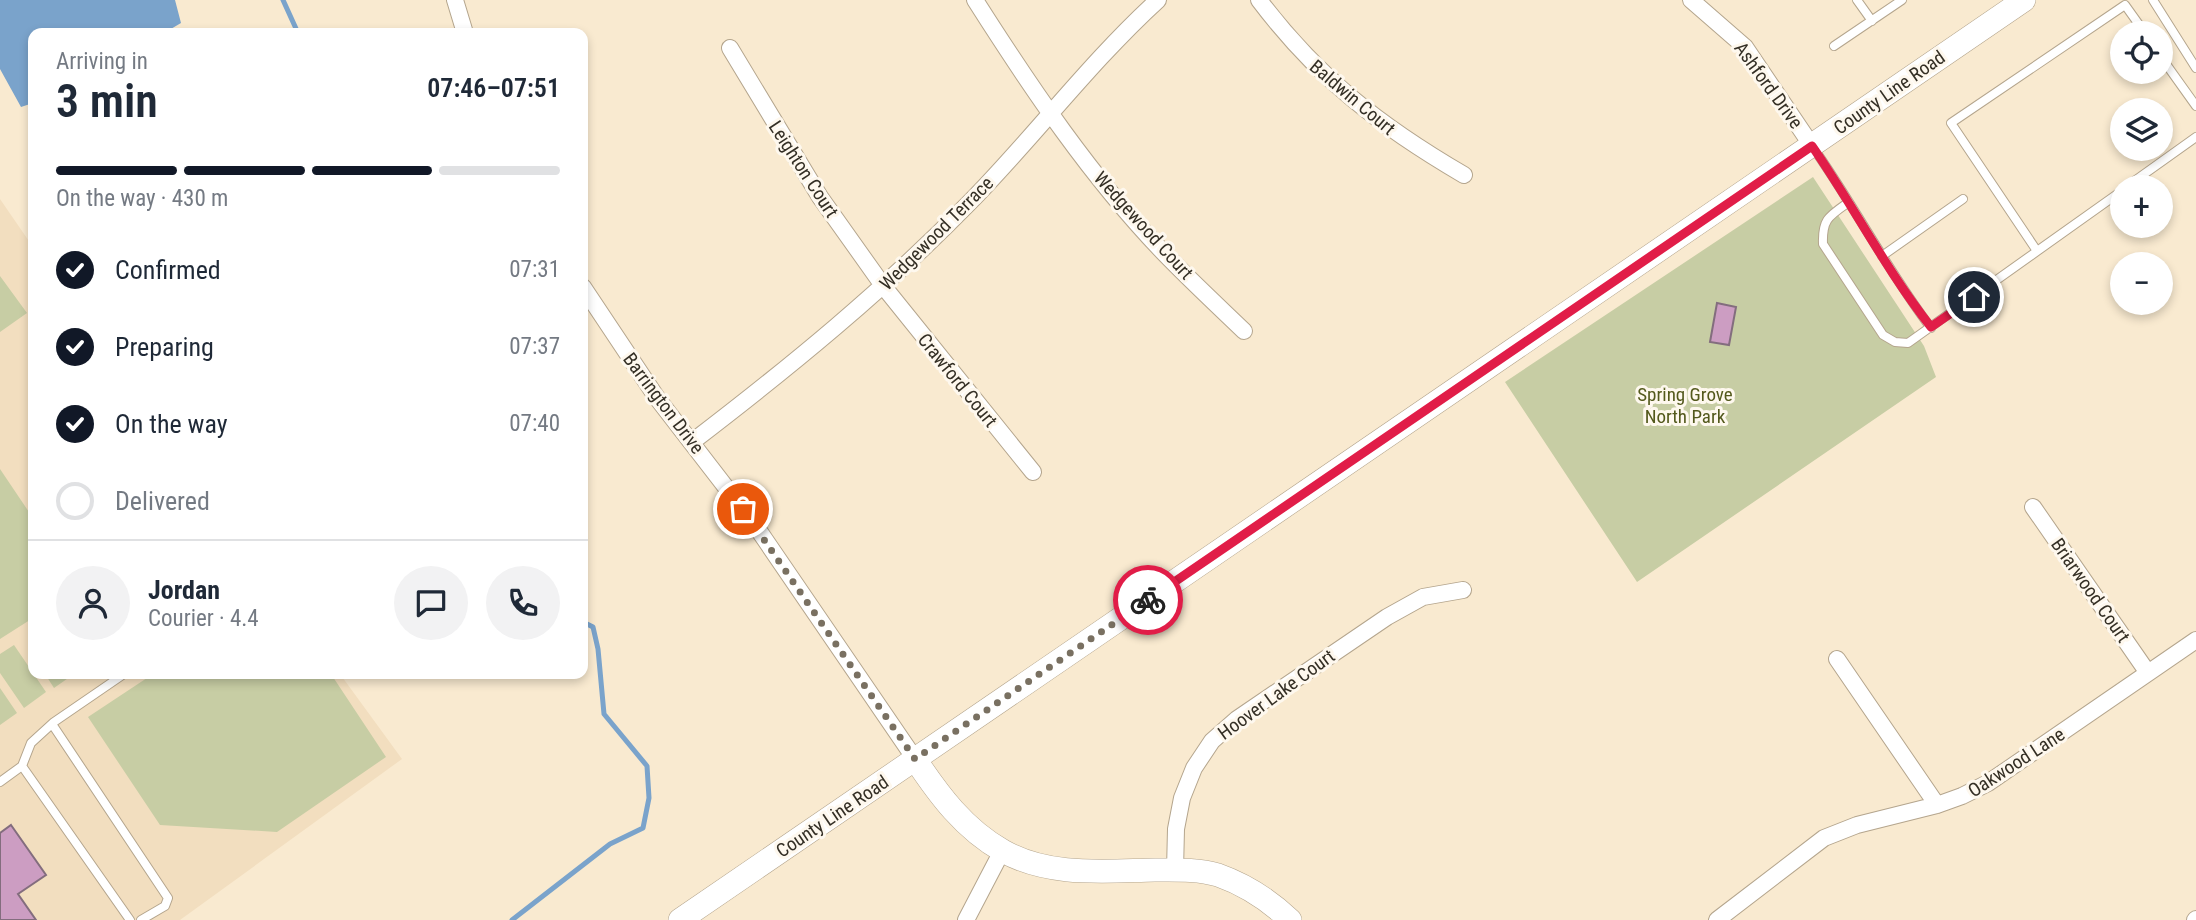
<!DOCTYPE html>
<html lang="en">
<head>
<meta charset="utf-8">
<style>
  body { margin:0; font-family:"Roboto Condensed",sans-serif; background:#f2f2f3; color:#1f2937; height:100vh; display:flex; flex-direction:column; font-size:26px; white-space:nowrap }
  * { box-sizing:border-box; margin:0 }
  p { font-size:23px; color:#747a83 }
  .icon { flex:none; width:38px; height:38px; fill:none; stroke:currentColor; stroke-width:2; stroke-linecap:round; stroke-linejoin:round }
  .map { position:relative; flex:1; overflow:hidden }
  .details { position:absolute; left:28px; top:28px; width:560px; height:651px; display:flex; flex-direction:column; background:#fff; border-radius:14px; box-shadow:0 4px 10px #0003 }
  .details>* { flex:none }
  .buttons { position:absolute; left:2110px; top:21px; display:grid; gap:14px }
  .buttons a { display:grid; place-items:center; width:63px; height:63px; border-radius:50%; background:#fff; box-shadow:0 4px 10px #0003; font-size:35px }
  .pin { position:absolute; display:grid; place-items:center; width:60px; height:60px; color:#fff; margin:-30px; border:4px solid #fff; border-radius:50%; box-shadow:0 2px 7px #0007 }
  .courier { position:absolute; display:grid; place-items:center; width:70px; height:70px; margin:-35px; border:5px solid #e11d48; border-radius:50%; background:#fff; color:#222; box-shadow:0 2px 9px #0007 }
  .summary em { font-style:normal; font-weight:600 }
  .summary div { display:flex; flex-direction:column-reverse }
  .summary { display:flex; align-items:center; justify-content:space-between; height:119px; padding:0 28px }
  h1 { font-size:46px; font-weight:600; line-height:52px }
  .bar { display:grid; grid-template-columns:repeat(4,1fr); gap:10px 7px; align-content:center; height:84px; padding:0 28px }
  .bar i { height:9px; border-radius:5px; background:#e0e1e3 }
  .bar .selected { background:#111827 }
  .bar p { grid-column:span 4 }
  .line { display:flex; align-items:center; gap:18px; padding:0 28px; border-top:2px solid #e0e1e3 }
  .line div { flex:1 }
  .round { display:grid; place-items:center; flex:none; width:74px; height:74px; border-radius:37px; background:#f2f2f3 }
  ol { padding:0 28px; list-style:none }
  li { display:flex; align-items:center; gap:21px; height:77px }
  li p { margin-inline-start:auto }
  li .icon { padding:7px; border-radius:50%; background:#111827; color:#fff; stroke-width:4 }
  li:last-child { color:#747a83 }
  li i { width:38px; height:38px; border:4px solid #e0e1e3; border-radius:50% }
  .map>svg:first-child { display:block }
</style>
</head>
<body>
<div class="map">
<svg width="2196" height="920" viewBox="0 0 2196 920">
  <rect width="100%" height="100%" fill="#f9ead0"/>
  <!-- built -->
  <path fill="#f2debf" d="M0,199L33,247V674H340L402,759L180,920H0Z"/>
  <!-- green -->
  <path fill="#c7cda4" d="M1813,177L1924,346L1936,377L1637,582L1505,382Z
    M0,276L27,313L0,332Z
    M0,469L33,518V618L0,639Z
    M14,645L46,692L24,708L0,673V654Z
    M45,674H74L54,688Z
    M153,674H331L386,757L277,832L160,825L88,717Z
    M0,688L17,713L0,725Z"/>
  <!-- water -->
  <path fill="#7aa3cb" d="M0,0H175L181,23L164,33H33V103L21,107L0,69Z"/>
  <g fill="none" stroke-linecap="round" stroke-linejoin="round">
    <!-- stream -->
    <path stroke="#7aa3cb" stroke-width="5" d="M283,0L298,33
      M512,920L610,844L643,828L649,798L647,766L604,714L598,649L593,627L583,622"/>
  </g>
  <!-- building -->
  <path fill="#cc9dc2" stroke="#836d7e" stroke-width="2" d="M1717,303L1736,307L1729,345L1710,342Z
    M11,825L46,875L18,894L36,920H0V833Z"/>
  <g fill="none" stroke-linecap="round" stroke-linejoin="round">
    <!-- lane casing -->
    <g stroke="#b4a58d" stroke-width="10">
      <path id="lane" d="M1857,0L1872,21
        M2153,0L2196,68
        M1834,46L1902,0
        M2161,57L2196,106
        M1812,146C1854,205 1887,270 1931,328
        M2126,187L2196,137
        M1849,202C1829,216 1822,219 1823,244L1883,335L1895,342L1908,343L2123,190
        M2037,251L1951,123L2125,5L2145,33
        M1882,256L1963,199
        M52,724L168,898L165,906L141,920
        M22,766L31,743L54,722L124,674
        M0,782L22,766L130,920"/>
    </g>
    <!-- street casing -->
    <g stroke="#b4a58d" stroke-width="18">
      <path id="street" d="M455,0L465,33
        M975,0C1031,88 1091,177 1163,252C1189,279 1217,305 1244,331
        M1259,0C1318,78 1380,126 1464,175
        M1691,0L1745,47L1812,146
        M730,48L820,197L884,287L1033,472
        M583,287L657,398L755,525L915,759
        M692,442C790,367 883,291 970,202C1034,137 1090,62 1158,0
        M2033,507L2148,673
        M1837,659L1937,805
        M1175,870L1176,829L1182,798L1194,768L1212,741L1237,719L1387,617L1423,597L1463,590
        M966,920L1002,851
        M1717,920L1824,838L1857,825L1937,805L1962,796L1988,783L2196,640
        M2195,920L2196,919"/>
    </g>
    <!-- secondary casing -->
    <g stroke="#b4a58d" stroke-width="24">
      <path id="secondary" d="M915,759C939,795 964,829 1003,851C1049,877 1103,871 1155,870C1175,870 1198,869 1218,875C1246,885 1269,900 1290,920
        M680,920L2024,0"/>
    </g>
    <!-- lane -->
    <use href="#lane" stroke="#fff" stroke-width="8"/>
    <!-- street -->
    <use href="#street" stroke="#fff" stroke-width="16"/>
    <!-- secondary -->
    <use href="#secondary" stroke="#fff" stroke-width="23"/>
  </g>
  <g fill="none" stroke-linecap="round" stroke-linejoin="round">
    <!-- done -->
    <path stroke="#797061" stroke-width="7" stroke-dasharray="0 12.6" d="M743,509L915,759L1148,600"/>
    <!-- route -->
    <path stroke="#e11d48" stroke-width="9" d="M1148,600L1812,146C1853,205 1886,270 1931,327L1974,297"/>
  </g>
  <g text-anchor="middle" stroke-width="6" stroke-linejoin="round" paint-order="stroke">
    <!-- street labels -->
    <g font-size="19" fill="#342f25" stroke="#fef8ee">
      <text transform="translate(1769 85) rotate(54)" y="7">Ashford Drive</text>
      <text transform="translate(1889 92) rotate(-35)" y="7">County Line Road</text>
      <text transform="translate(1353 97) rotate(40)" y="7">Baldwin Court</text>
      <text transform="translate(804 169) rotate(57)" y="7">Leighton Court</text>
      <text transform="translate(1144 225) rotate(48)" y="7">Wedgewood Court</text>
      <text transform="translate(936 233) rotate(-45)" y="7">Wedgewood Terrace</text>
      <text transform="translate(958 380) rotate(51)" y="7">Crawford Court</text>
      <text transform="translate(664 403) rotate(53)" y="7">Barrington Drive</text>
      <text transform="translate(2091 590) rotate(55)" y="7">Briarwood Court</text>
      <text transform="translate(1276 694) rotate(-36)" y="7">Hoover Lake Court</text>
      <text transform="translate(2016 762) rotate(-33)" y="7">Oakwood Lane</text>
      <text transform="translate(832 816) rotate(-34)" y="7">County Line Road</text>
    </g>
    <!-- park labels -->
    <g font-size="19" fill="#53591c" stroke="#fef8ee">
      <text x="1685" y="401">Spring Grove<tspan x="1685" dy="22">North Park</tspan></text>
    </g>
  </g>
</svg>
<div class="buttons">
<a><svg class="icon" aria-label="locate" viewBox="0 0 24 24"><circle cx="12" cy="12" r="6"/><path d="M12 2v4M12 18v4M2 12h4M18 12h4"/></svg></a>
<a><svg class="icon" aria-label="layers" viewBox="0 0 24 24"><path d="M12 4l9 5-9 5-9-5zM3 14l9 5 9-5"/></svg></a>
<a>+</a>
<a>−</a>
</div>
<div class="pin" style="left:743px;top:509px;background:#ea580c"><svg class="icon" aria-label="bag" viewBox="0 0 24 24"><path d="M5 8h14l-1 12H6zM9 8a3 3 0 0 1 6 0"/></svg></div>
<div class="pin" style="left:1974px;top:297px;background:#1f2937"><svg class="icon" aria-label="home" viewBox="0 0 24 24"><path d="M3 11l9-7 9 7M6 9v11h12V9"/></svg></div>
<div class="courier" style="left:1148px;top:600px"><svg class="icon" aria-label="bike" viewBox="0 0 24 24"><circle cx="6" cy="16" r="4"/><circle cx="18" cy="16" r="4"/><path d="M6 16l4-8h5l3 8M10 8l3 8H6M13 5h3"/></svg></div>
<section class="details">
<div class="summary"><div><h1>3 min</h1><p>Arriving in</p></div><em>07:46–07:51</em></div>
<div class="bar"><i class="selected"></i><i class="selected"></i><i class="selected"></i><i></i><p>On the way · 430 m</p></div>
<ol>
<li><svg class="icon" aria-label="check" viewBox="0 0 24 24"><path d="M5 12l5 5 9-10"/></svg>Confirmed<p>07:31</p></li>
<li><svg class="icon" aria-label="check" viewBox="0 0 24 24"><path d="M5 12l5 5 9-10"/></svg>Preparing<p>07:37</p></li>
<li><svg class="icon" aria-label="check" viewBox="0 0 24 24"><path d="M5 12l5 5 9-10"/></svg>On the way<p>07:40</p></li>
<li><i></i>Delivered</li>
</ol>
<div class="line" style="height:126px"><a class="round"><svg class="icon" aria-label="person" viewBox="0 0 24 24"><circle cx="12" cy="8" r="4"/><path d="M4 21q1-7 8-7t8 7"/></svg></a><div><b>Jordan</b><p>Courier · 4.4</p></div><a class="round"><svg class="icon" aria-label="chat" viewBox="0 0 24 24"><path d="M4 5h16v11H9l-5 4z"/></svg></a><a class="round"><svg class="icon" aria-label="phone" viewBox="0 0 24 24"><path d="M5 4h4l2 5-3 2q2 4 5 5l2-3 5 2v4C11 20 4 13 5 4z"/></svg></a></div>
</section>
</div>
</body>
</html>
